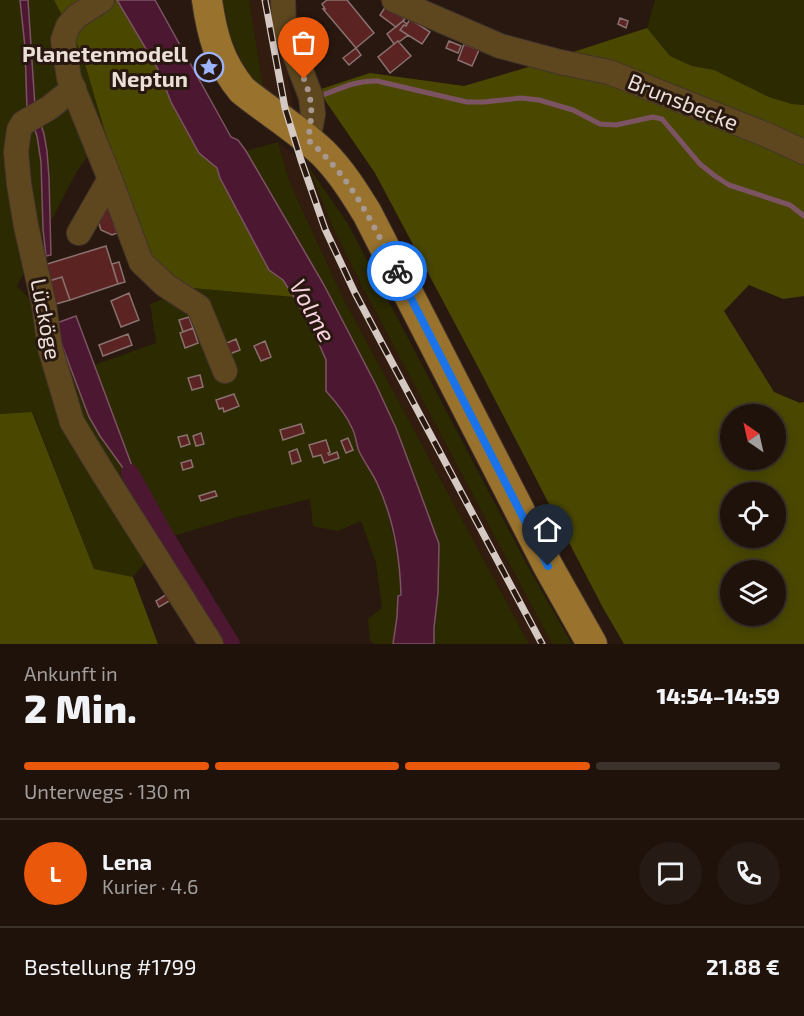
<!DOCTYPE html>
<html lang="de">
<head>
<meta charset="utf-8">
<style>
  body { margin:0; font-family:"Exo 2",sans-serif; background:#261b14; color:#f1f3f6; height:100vh; display:flex; flex-direction:column; font-size:22px; white-space:nowrap }
  * { box-sizing:border-box; margin:0 }
  p { font-size:20px; color:#a19e9d }
  .icon { flex:none; width:33px; height:33px; fill:none; stroke:currentColor; stroke-width:2; stroke-linecap:round; stroke-linejoin:round }
  .map { position:relative; height:644px; overflow:hidden }
  .drawer { display:flex; flex-direction:column; background:#1e120b; flex:1 }
  .drawer>* { flex:none }
  .needle { width:39px; rotate:326deg }
  .controls { position:absolute; left:720px; top:404px; display:grid; gap:12px }
  .controls a { display:grid; place-items:center; width:66px; height:66px; border-radius:50%; background:#1e120b; box-shadow:0 3px 15px #0003,0 0 0 2px #3c322c; font-size:30px }
  .pin { position:absolute; display:grid; place-items:center; width:51px; height:51px; color:#fff; margin:-62px -26px; border-radius:50% 50% 50% 0; rotate:-45deg; box-shadow:0 0 6px #0007 }
  .pin .icon { rotate:45deg }
  .courier { position:absolute; display:grid; place-items:center; width:60px; height:60px; margin:-30px; border:4px solid #1a73e8; border-radius:50%; background:#fff; color:#222; box-shadow:0 2px 8px #0007 }
  .head em { font-style:normal; font-weight:800 }
  .head div { display:flex; flex-direction:column-reverse }
  .head { display:flex; align-items:center; justify-content:space-between; height:102px; padding:0 24px }
  h1 { font-size:39px; font-weight:800; line-height:45px }
  .bar { display:grid; grid-template-columns:repeat(4,1fr); gap:9px 6px; align-content:center; height:72px; padding:0 24px }
  .bar i { height:8px; border-radius:4px; background:#3c322c }
  .bar .on { background:#ea580c }
  .bar p { grid-column:span 4 }
  .line { display:flex; align-items:center; gap:15px; padding:0 24px; border-top:2px solid #3c322c }
  .line div { flex:1 }
  .round { display:grid; place-items:center; flex:none; width:63px; height:63px; border-radius:32px; background:#261b14 }
  .map>svg:first-child { display:block }
</style>
</head>
<body>
<div class="map">
<svg width="804" height="644" viewBox="0 0 804 644">
  <rect width="100%" height="100%" fill="#28180f"/>
  <!-- built -->
  <path fill="#311c0f" d="M249,0H273L295,115L264,92Z
    M278,142L308,166L332,226L363,288L552,644H529L343,298L289,181Z"/>
  <!-- green -->
  <path fill="#2c2a00" d="M0,0H54L82,54L105,132L77,171L17,286L54,324L89,417L139,491L135,474L94,365L156,343L150,304L192,288L294,297L316,337L326,360V391L339,405L353,429L358,449L376,481L386,505L398,559L400,577L401,595L393,644H373L370,640L368,619L382,608L376,563L361,521L338,531L313,526L310,499L241,516L166,538L133,577L94,569L33,412L0,414Z
    M223,0H249L264,92L246,71L230,36Z
    M655,0H804V105L792,104L769,97L714,70L692,66L670,56L647,28Z
    M278,142L289,181L343,298L529,644H434V628L438,593L439,544L411,468L396,428L376,385L324,285L246,151Z
    M308,166L348,224L531,572L572,644H552L363,288L332,226Z"/>
  <!-- forest -->
  <path fill="#4a4800" fill-rule="evenodd" d="M54,0H117L158,69L171,102L199,153L217,168L220,178L269,270L283,280L294,297L192,288L151,262L105,132L82,54Z
    M647,28L670,56L692,66L714,70L769,97L792,104L804,105V146L564,55Z
    M539,64L608,79L804,159V296L783,299L749,285L724,311L774,392L800,403L804,402V644H624L602,606L477,365L375,173L318,90L370,73L464,86ZM730,414H776V459H730ZM730,492H776V537H730ZM730,570H776V615H730Z
    M32,412L94,569L133,577L158,644H0V414Z"/>
  <!-- water -->
  <path fill="#4c1730" stroke="#7c5363" stroke-width="1.5" d="M20,0H28L35,106L44,134L47,151L49,178L51,255L46,256L43,229L41,162L37,136L27,109L25,47Z
    M117,0H155L231,137L238,140L246,151L324,285L376,385L396,428L411,468L439,544L438,593L434,628V644H393L397,617L398,596L401,595C400,558 393,517 377,483C372,472 364,462 359,451C356,444 356,435 352,428C346,414 336,402 326,391V360L316,337L294,297L283,280L269,270L220,178L217,168L199,153L171,102L158,69Z
    M76,316L135,474L141,493L100,436L89,417L54,324Z"/>
  <g fill="none" stroke-linecap="round" stroke-linejoin="round">
    <!-- stream -->
    <path stroke="#7c5363" stroke-width="5" d="M323,95C341,88 358,80 377,81L467,102H484L521,98L539,100L573,110L600,124L616,125L653,117L662,119L700,164L715,176L729,185L790,205L804,216"/>
    <!-- canal -->
    <path stroke="#4c1730" stroke-width="18" d="M130,473L166,538L231,644"/>
  </g>
  <!-- building -->
  <path fill="#5c2323" stroke="#89716f" stroke-width="1.5" d="M327,0H347L374,33L356,48L323,9H325L322,4Z
    M386,6L405,19L396,27L380,15Z
    M620,18L628,21L626,28L618,24Z
    M410,19L430,32L422,44L400,30L404,25L406,26Z
    M403,21L407,24L406,26L404,25L400,30L408,35L399,42L398,41L394,44L387,34Z
    M398,41L411,56L390,73L378,57Z
    M449,41L461,46L458,53L446,48Z
    M464,44L479,50L472,66L458,60Z
    M356,48L361,55L349,65L343,58Z
    M108,205L117,233L112,235L101,230L94,209Z
    M106,246L118,284L70,300L62,277L49,281L44,265Z
    M119,262L125,282L118,284L112,264Z
    M62,277L70,300L56,304L49,281Z
    M129,293L139,320L121,327L111,301Z
    M189,317L193,328L183,332L179,320Z
    M193,328L198,343L185,348L180,333Z
    M128,334L132,345L103,356L99,345Z
    M236,339L240,350L224,356L220,346Z
    M265,341L271,357L261,361L254,346Z
    M200,375L203,387L192,390L188,378Z
    M234,394L239,406L224,412L223,408L219,409L216,400Z
    M301,424L304,433L283,440L280,430Z
    M201,433L204,444L196,446L193,436Z
    M187,435L190,444L181,447L178,437Z
    M348,438L353,450L346,453L341,441Z
    M326,440L330,452L328,453L329,455L337,452L339,458L324,463L321,455L313,457L309,445Z
    M297,449L301,461L292,464L289,452Z
    M191,460L193,467L183,470L181,463Z
    M215,491L217,496L201,501L199,496Z
    M167,594L171,600L159,607L156,601Z"/>
  <g fill="none" stroke-linecap="round" stroke-linejoin="round">
    <!-- minor casing -->
    <g stroke="#43342b" stroke-width="26">
      <path id="minor" d="M102,0L77,16L68,26L63,40L69,78L110,179L141,262L165,285L199,307L225,371
        M283,0L284,27L311,97L313,114L308,140
        M394,0L500,46L560,62L609,72L767,135L804,152
        M74,88L49,108L23,123L19,130L16,152L19,184L26,226L44,305L50,348L72,422L103,473L211,644
        M79,233L110,179"/>
    </g>
    <!-- major casing -->
    <g stroke="#43342b" stroke-width="32">
      <path id="major" d="M207,0C212,35 219,62 242,90C268,111 299,130 323,153C341,171 354,192 367,213L548,566L592,644"/>
    </g>
    <!-- minor -->
    <use href="#minor" stroke="#5e471f" stroke-width="24"/>
    <!-- major -->
    <use href="#major" stroke="#99732e" stroke-width="30"/>
    <!-- rail casing -->
    <g stroke="#d5c9c3" stroke-width="7">
      <path id="rail" d="M265,0L285,108L301,160L325,229L355,293L542,644"/>
    </g>
    <!-- rail -->
    <use href="#rail" stroke="#28180f" stroke-width="4.5" stroke-dasharray="14" stroke-linecap="butt"/>
  </g>
  <g fill="none" stroke-linecap="round" stroke-linejoin="round">
    <!-- done -->
    <path stroke="#a79992" stroke-width="6" stroke-dasharray="0 10.8" d="M304,79C314,104 312,114 308,140C352,178 371,221 397,271"/>
    <!-- route -->
    <path stroke="#1a73e8" stroke-width="8" d="M397,271L548,566"/>
  </g>
  <!-- icons -->
  <defs>
    <g id="sight-ring" transform="scale(1.5)"><circle r="9.5" fill="#28180f" stroke="#9db4fd" stroke-width="1.5"/><path d="M0-6L1.8-2.2L6-1.7L2.9 1.2L3.7 5.4L0 3.3L-3.7 5.4L-2.9 1.2L-6-1.7L-1.8-2.2Z" fill="#9db4fd"/></g>
  </defs>
  <g fill-rule="evenodd">
    <use href="#sight-ring" x="209" y="67"/>
  </g>
  <g text-anchor="middle" stroke-width="6" stroke-linejoin="round" paint-order="stroke">
    <!-- poi labels -->
    <g font-size="22" font-weight="bold" fill="#ebdfd9" stroke="#28180f" text-anchor="end">
      <text x="188" y="62">Planetenmodell<tspan x="188" dy="25">Neptun</tspan></text>
    </g>
    <!-- street labels -->
    <g font-size="22" fill="#ebdfd9" stroke="#28180f">
      <text transform="translate(683 102) rotate(22)" y="8">Brunsbecke</text>
      <text transform="translate(46 319) rotate(79)" y="8">Lücköge</text>
    </g>
    <!-- water labels -->
    <g font-size="24" font-style="italic" fill="#f8d2df" stroke="#28180f">
      <text transform="translate(312 311) rotate(61)" y="8">Volme</text>
    </g>
  </g>
</svg>
<div class="controls">
<a><svg class="needle" viewBox="-14 -14 28 28"><path d="M0-13l5 13h-10z" fill="#e53935"/><path d="M0 13l5-13h-10z" fill="#a19e9d"/></svg></a>
<a><svg class="icon" aria-label="locate" viewBox="0 0 24 24"><circle cx="12" cy="12" r="6"/><path d="M12 2v4M12 18v4M2 12h4M18 12h4"/></svg></a>
<a><svg class="icon" aria-label="layers" viewBox="0 0 24 24"><path d="M12 4l9 5-9 5-9-5zM3 14l9 5 9-5"/></svg></a>
</div>
<div class="pin" style="left:304px;top:79px;background:#ea580c"><svg class="icon" aria-label="bag" viewBox="0 0 24 24"><path d="M5 8h14l-1 12H6zM9 8a3 3 0 0 1 6 0"/></svg></div>
<div class="pin" style="left:548px;top:566px;background:#1f2937"><svg class="icon" aria-label="home" viewBox="0 0 24 24"><path d="M3 11l9-7 9 7M6 9v11h12V9"/></svg></div>
<div class="courier" style="left:397px;top:271px"><svg class="icon" aria-label="bike" viewBox="0 0 24 24"><circle cx="6" cy="16" r="4"/><circle cx="18" cy="16" r="4"/><path d="M6 16l4-8h5l3 8M10 8l3 8H6M13 5h3"/></svg></div>
</div>
<section class="drawer">
<div class="head"><div><h1>2 Min.</h1><p>Ankunft in</p></div><em>14:54–14:59</em></div>
<div class="bar"><i class="on"></i><i class="on"></i><i class="on"></i><i></i><p>Unterwegs · 130 m</p></div>
<div class="line" style="height:108px"><b class="round" style="background:#ea580c;color:#fff">L</b><div><b>Lena</b><p>Kurier · 4.6</p></div><a class="round"><svg class="icon" aria-label="chat" viewBox="0 0 24 24"><path d="M4 5h16v11H9l-5 4z"/></svg></a><a class="round"><svg class="icon" aria-label="phone" viewBox="0 0 24 24"><path d="M5 4h4l2 5-3 2q2 4 5 5l2-3 5 2v4C11 20 4 13 5 4z"/></svg></a></div>
<div class="line" style="height:78px"><div>Bestellung #1799</div><b>21.88 €</b></div>
</section>
</body>
</html>
